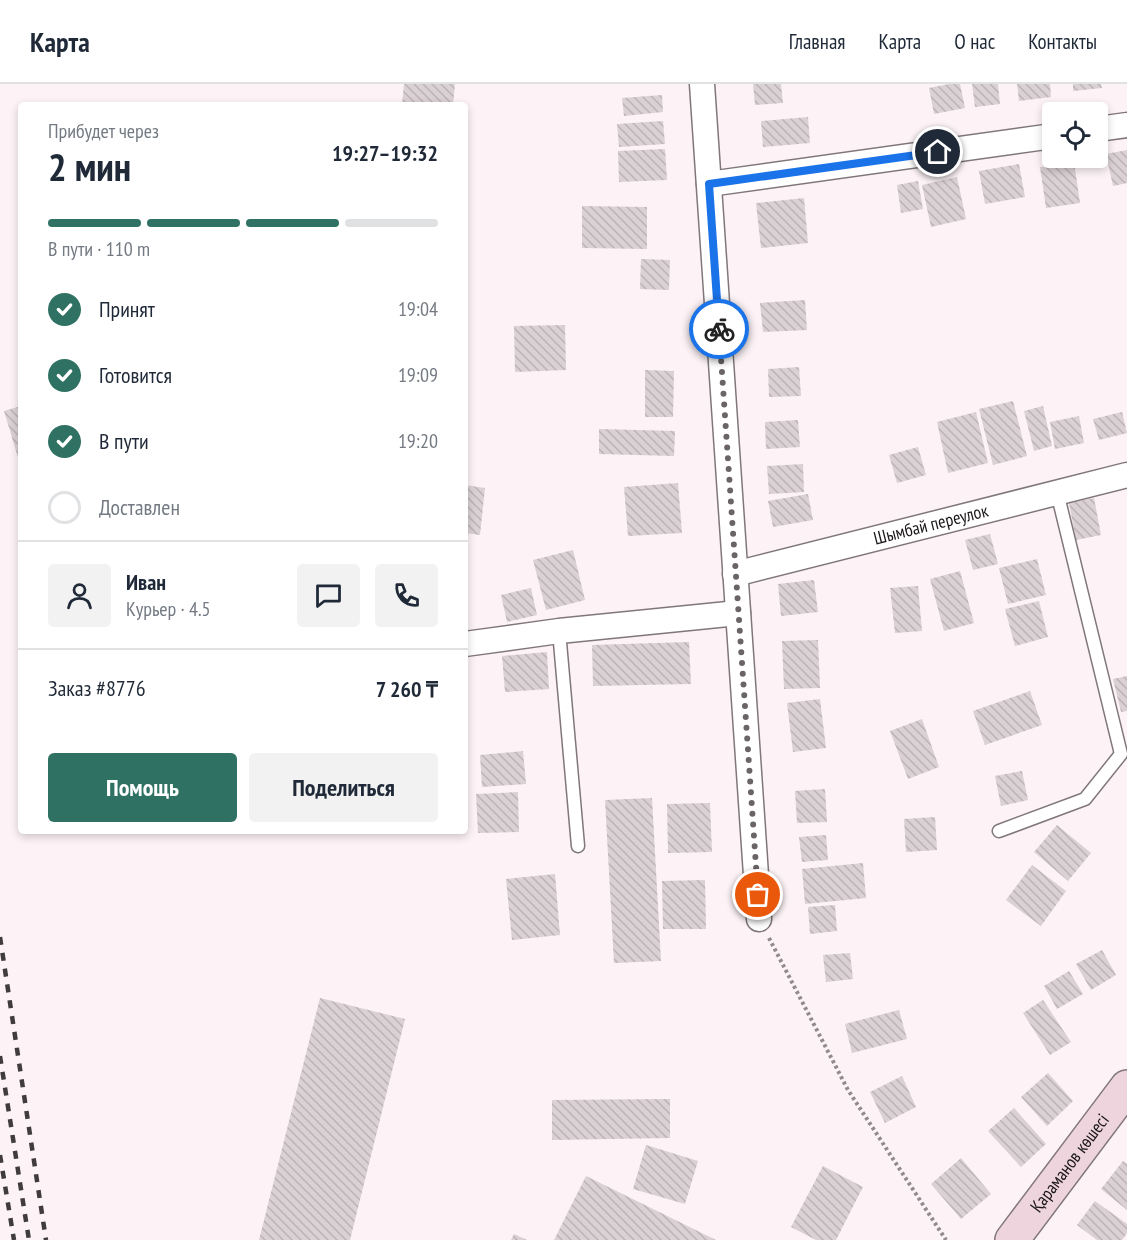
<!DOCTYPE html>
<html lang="ru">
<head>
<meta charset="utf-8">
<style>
  body { margin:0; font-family:"PT Sans Narrow",sans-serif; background:#f2f2f3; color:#1f2937; height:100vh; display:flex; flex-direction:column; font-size:22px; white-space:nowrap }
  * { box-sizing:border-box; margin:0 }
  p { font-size:20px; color:#747a83 }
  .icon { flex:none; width:33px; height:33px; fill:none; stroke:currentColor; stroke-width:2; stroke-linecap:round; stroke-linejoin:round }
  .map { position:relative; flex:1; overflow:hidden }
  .panel { position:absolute; left:18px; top:18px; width:450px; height:732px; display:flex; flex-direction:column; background:#fff; border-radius:6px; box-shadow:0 3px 9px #0003 }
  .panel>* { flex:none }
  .controls { position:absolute; left:1042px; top:18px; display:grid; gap:12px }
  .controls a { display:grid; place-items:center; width:66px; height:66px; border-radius:6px; background:#fff; box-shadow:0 3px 9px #0003; font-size:30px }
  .pin { position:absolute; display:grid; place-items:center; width:51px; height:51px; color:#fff; margin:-26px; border:3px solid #fff; border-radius:50%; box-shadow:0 2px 6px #0007 }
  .courier { position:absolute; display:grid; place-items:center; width:60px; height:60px; margin:-30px; border:4px solid #1a73e8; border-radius:50%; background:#fff; color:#222; box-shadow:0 2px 8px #0007 }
  .head em { font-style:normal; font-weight:700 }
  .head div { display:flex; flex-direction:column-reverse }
  .head { display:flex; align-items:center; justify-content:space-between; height:102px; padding:0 30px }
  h1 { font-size:39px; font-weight:700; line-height:45px }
  .bar { display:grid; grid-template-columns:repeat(4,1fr); gap:9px 6px; align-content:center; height:72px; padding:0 30px }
  .bar i { height:8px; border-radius:4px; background:#e0e1e3 }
  .bar .active { background:#2f7263 }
  .bar p { grid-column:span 4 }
  .line { display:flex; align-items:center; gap:15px; padding:0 30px; border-top:2px solid #e0e1e3 }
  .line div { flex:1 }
  .round { display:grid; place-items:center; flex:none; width:63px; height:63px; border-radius:6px; background:#f2f2f3 }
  ol { padding:0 30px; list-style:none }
  li { display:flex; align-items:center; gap:18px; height:66px }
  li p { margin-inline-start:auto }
  li .icon { padding:6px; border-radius:50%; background:#2f7263; color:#fff; stroke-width:4 }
  li:last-child { color:#747a83 }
  li i { width:33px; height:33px; border:3px solid #e0e1e3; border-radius:50% }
  .action { display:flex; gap:12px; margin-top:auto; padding:12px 30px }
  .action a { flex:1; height:69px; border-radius:6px; background:#2f7263; color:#fff; font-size:24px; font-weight:700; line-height:69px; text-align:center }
  .action a+a { background:#f2f2f3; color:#1f2937 }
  header { display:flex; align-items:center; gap:36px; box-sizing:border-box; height:84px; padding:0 30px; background:#fff; border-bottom:2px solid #e0e1e3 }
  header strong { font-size:28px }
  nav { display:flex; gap:33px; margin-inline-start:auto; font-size:21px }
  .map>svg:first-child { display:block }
</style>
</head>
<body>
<header>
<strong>Карта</strong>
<nav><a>Главная</a><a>Карта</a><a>О нас</a><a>Контакты</a></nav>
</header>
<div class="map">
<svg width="1127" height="1156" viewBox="0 0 1127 1156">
  <defs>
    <pattern id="building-back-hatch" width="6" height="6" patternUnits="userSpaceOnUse" patternTransform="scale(1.5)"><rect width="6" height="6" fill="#dbd1d4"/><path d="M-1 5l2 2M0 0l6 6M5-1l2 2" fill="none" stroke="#bbb3b5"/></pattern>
  </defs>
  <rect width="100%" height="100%" fill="#fdf3f6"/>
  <!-- building -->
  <path fill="url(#building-back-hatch)" d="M404,0H455L453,21H402Z
    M753,0H781L783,19L755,21Z
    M949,0H960L965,24L934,30L929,4Z
    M972,0H998L1000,20L975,23Z
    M1017,0H1050L1051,13L1019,17Z
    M1073,0H1101L1102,4L1073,7Z
    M662,11L663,28L624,32L622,14Z
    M808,33L810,59L763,63L761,37Z
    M663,37L665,60L619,63L617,40Z
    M665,65L667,96L619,98L618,67Z
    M1127,66V99L1113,102L1106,70Z
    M1074,78L1080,119L1046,124L1040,83Z
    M1019,80L1025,113L985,120L979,87Z
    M957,93L966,135L931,143L922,101Z
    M918,97L923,125L901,129L897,101Z
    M804,114L808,159L761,164L756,119Z
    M582,122L647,123V165L582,164Z
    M641,175L670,176L669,206L640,205Z
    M805,216L807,246L763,248L760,219Z
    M565,241L566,286L515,288L514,242Z
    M799,283L801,312L769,313L768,285Z
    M645,286L674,287L673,333H645Z
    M1013,317L1027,372L993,381L979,325Z
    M21,322V380H20L4,327Z
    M1043,322L1052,362L1034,367L1024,327Z
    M976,328L988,379L948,389L937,338Z
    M1122,328L1127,349L1099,356L1093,335Z
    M1079,332L1084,359L1055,365L1050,338Z
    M798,336L800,363L766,365L765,338Z
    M599,345L675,347L674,372L599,370Z
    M918,363L926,391L897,399L889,371Z
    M803,380L804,408L769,410L767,382Z
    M678,399L682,449L628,452L624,403Z
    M465,401L485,404L480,451L465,449Z
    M808,410L813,436L773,443L768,417Z
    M1094,414L1101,451L1076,456L1069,419Z
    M990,450L998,480L973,486L965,456Z
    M573,466L585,516L546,526L533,476Z
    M1037,475L1046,511L1008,520L999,484Z
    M960,487L974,539L944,547L930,495Z
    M814,496L818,528L781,532L778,500Z
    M918,502L922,547L895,549L890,504Z
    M531,504L537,531L507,538L501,511Z
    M1039,517L1048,553L1015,562L1005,525Z
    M818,556L820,604L784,605L782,557Z
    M689,558L691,600L593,602L592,561Z
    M547,568L549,605L505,608L502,572Z
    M1127,592V627L1121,628L1113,595Z
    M1030,607L1042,641L985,661L973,627Z
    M820,615L826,664L793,668L787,619Z
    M922,635L939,683L908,695L890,647Z
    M523,667L526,700L482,703L480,671Z
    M1022,687L1028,716L1001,722L995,692Z
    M825,705L827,738L797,739L795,707Z
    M518,708L519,748L478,749L476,710Z
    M652,714L661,877L614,879L605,716Z
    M710,719L712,768L668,769L667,720Z
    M935,733L937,766L906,768L904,735Z
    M1057,741L1091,769L1068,797L1034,768Z
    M826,751L828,776L802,778L799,753Z
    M863,779L866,814L805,820L802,785Z
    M1032,781L1066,807L1041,842L1006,816Z
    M555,790L560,851L512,856L506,795Z
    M705,796L706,845H663L662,797Z
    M835,821L837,847L810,850L808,823Z
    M1102,866L1116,891L1091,906L1076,880Z
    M850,869L853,895L826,898L823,871Z
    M1069,887L1083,910L1057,925L1044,902Z
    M320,914L405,935L350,1156H259Z
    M1043,916L1071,958L1050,971L1023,929Z
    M899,926L907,955L852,969L845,940Z
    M1048,989L1073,1017L1047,1042L1021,1013Z
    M902,992L916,1023L885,1039L870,1008Z
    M670,1015V1054L552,1056V1016Z
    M1014,1024L1046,1060L1021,1083L988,1047Z
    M646,1061L698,1077L685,1120L633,1105Z
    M961,1074L991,1110L961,1135L931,1100Z
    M1123,1077L1127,1080V1126L1101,1105Z
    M823,1082L863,1103L836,1156H816L791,1143Z
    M586,1092L716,1156H554Z
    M1095,1117L1127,1140V1149L1122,1156H1097L1077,1141Z
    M514,1150L527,1156H511Z"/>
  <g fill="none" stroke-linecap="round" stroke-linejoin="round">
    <!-- service casing -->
    <g stroke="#80777a" stroke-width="15">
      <path id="service" d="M559,547L578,762
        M999,747L1085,715L1121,670L1057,408"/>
    </g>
    <!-- minor casing -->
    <g stroke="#80777a" stroke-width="27">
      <g id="minor">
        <path d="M702,0L759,835"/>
        <path d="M1098,45L1127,41"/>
        <path d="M709,100L1053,52"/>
        <path id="s1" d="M735,490L1127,391"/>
        <path d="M465,560L559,547L738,529"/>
      </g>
    </g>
    <!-- secondary casing -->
    <g stroke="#80777a" stroke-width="36">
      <g id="secondary">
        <path id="s2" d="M1012,1156L1127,1003"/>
      </g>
    </g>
    <!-- path -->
    <path stroke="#928b8d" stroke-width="4" stroke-dasharray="3 3" stroke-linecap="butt" d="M769,854L848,1006L946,1156"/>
    <!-- service -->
    <use href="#service" stroke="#fff" stroke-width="12"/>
    <!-- minor -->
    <use href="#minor" stroke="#fff" stroke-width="24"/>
    <!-- secondary -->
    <use href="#secondary" stroke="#edd4dd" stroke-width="33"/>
    <!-- rail -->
    <path stroke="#403b3c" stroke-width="4.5" stroke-dasharray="8 8" stroke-linecap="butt" d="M0,853L46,1156
      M0,972L29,1156
      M0,1071L14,1156"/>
  </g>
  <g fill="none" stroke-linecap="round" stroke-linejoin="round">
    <!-- done -->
    <path stroke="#6a6466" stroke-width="6" stroke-dasharray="0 10.8" d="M719,245L758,811"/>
    <!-- route -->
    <path stroke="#1a73e8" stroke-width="8" d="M719,245L709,100L938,68"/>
  </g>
  <g text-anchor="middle" stroke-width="4.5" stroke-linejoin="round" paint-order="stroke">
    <!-- street labels -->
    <g font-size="18" fill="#1b1718" stroke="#fff">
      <text dy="6" stroke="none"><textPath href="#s1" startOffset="202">Шымбай переулок</textPath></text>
      <text dy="6" stroke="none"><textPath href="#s2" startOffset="96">Қараманов көшесі</textPath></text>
    </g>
  </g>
</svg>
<div class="controls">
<a><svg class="icon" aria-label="locate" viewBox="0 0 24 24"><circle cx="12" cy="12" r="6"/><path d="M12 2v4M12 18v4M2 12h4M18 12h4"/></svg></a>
</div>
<div class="pin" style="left:758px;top:811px;background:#ea580c"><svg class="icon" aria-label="bag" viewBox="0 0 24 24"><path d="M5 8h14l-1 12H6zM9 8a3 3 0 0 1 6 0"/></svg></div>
<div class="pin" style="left:938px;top:68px;background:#1f2937"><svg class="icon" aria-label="home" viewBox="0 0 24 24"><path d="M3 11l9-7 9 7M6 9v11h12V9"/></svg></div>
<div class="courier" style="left:719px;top:245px"><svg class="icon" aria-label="bike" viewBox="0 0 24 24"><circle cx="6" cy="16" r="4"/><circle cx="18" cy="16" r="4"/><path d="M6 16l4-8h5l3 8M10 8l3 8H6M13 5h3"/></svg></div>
<section class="panel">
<div class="head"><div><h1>2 мин</h1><p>Прибудет через</p></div><em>19:27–19:32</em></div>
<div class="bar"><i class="active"></i><i class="active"></i><i class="active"></i><i></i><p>В пути · 110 m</p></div>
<ol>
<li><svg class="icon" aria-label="check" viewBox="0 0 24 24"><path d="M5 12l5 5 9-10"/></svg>Принят<p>19:04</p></li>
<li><svg class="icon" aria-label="check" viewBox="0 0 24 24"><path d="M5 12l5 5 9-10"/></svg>Готовится<p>19:09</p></li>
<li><svg class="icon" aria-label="check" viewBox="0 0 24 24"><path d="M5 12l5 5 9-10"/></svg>В пути<p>19:20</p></li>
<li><i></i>Доставлен</li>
</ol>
<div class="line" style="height:108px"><a class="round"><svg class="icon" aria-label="person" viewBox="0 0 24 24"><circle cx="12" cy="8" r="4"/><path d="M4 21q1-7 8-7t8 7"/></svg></a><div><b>Иван</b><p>Курьер · 4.5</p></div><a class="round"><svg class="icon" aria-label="chat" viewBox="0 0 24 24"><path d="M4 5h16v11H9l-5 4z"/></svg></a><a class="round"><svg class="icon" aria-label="phone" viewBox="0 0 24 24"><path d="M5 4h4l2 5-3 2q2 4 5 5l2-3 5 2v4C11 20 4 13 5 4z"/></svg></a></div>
<div class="line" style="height:78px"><div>Заказ #8776</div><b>7 260 ₸</b></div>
<div class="action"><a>Помощь</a><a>Поделиться</a></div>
</section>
</div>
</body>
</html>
